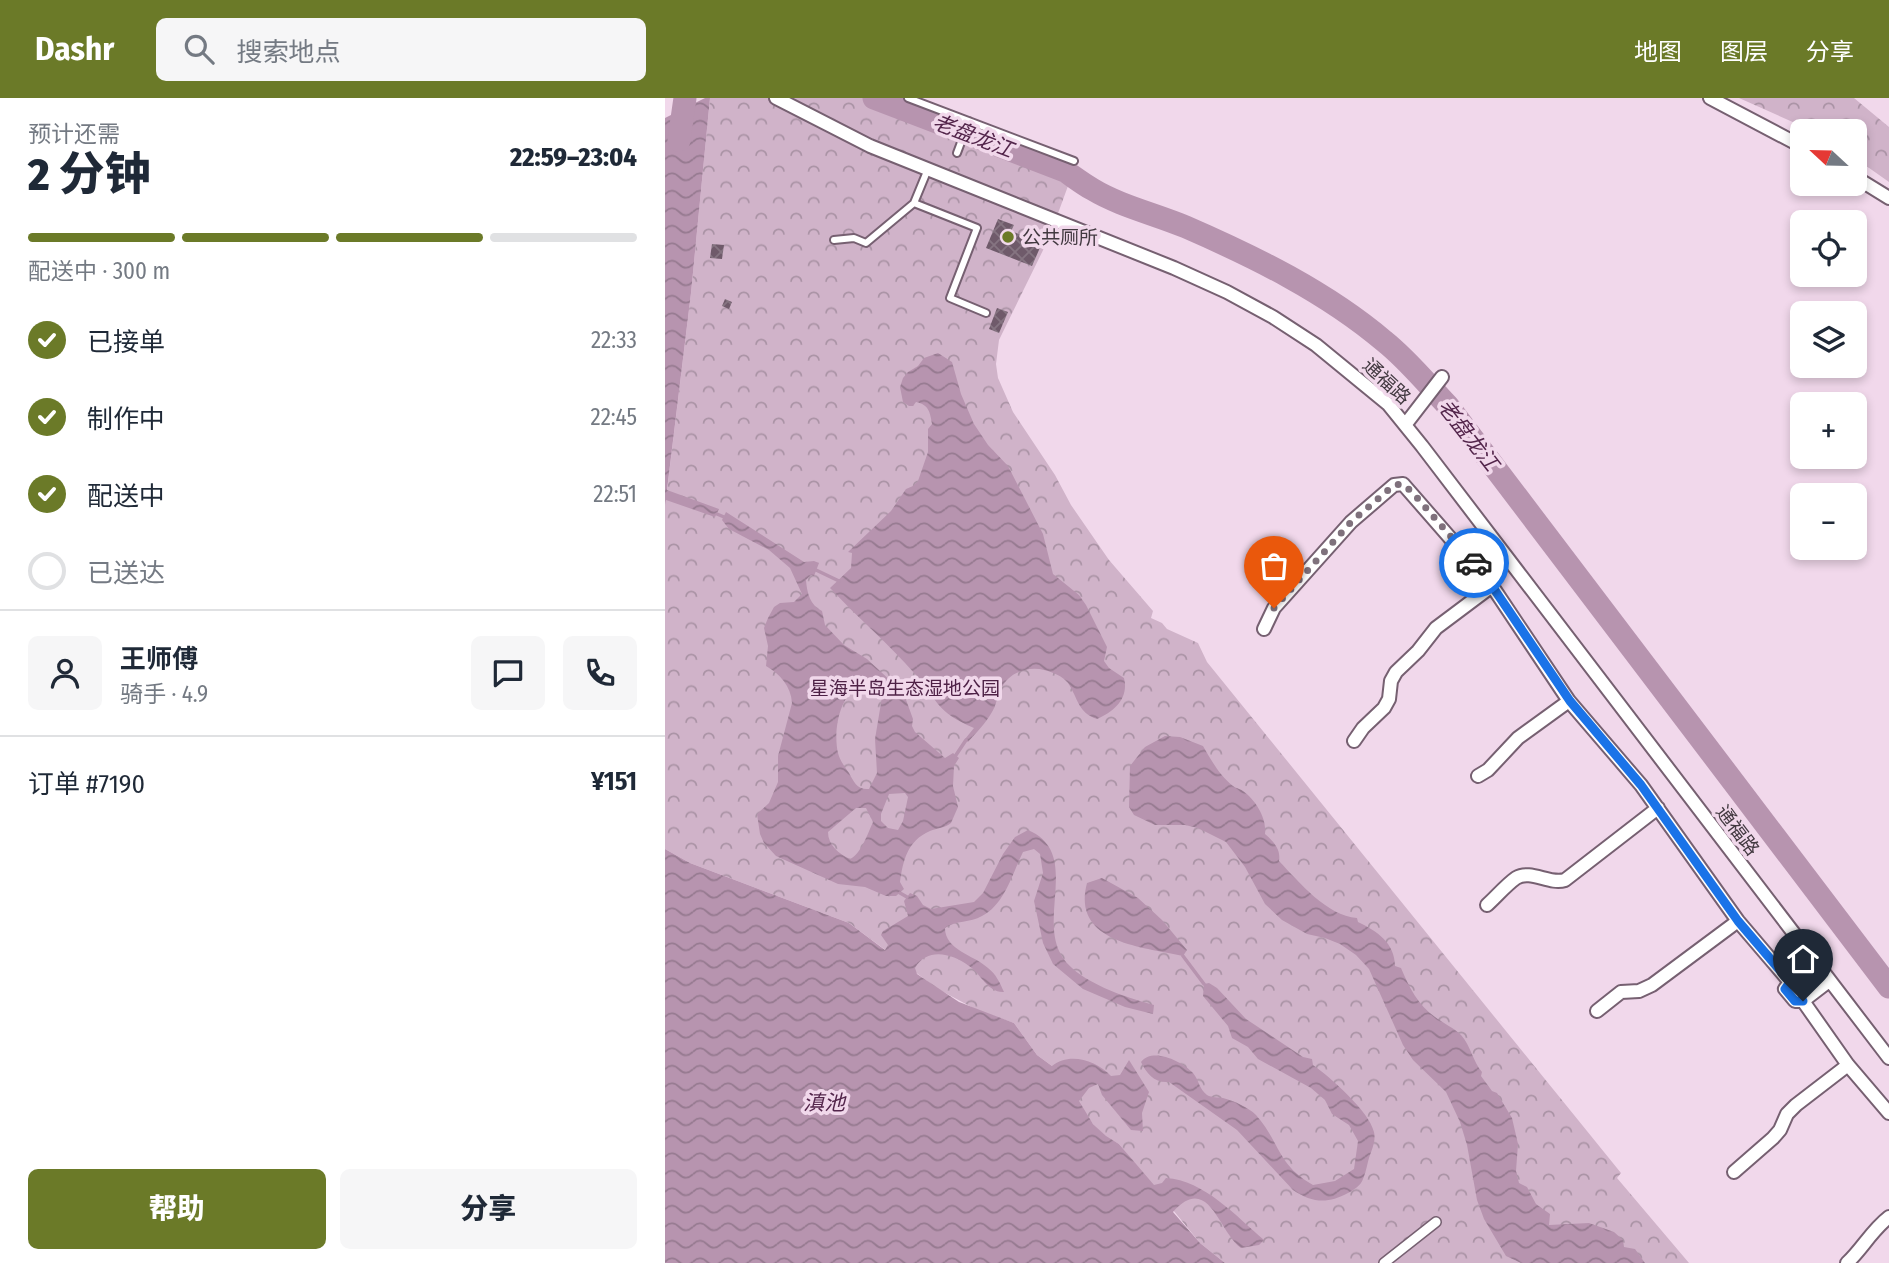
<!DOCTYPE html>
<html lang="zh">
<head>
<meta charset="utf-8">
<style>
  body { margin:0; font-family:"Fira Sans Condensed","Noto Sans SC",sans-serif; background:#f6f6f7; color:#1f2937; height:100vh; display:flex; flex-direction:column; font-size:26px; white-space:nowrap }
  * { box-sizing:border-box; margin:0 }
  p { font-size:23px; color:#747a83 }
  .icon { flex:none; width:38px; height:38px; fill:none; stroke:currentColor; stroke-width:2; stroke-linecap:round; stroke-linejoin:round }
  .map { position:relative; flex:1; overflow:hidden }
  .panel { display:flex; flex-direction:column; background:#fff; width:665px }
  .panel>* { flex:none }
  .needle { width:46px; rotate:292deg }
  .buttons { position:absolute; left:1125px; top:21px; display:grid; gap:14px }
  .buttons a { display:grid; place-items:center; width:77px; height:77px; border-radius:10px; background:#fff; box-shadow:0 4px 10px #0003; font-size:35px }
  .pin { position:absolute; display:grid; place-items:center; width:60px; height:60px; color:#fff; margin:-72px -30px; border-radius:50% 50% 50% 0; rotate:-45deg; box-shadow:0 0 7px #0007 }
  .pin .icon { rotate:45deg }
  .courier { position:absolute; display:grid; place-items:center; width:70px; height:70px; margin:-35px; border:5px solid #1a73e8; border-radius:50%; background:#fff; color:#222; box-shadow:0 2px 9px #0007 }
  .headline em { font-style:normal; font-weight:800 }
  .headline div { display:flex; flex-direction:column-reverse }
  .headline { display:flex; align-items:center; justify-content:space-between; height:119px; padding:0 28px }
  h1 { font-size:46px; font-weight:800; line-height:52px }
  .bar { display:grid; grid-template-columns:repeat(4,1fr); gap:10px 7px; align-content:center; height:84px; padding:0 28px }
  .bar i { height:9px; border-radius:5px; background:#e0e1e3 }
  .bar .selected { background:#6b7a28 }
  .bar p { grid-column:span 4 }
  .line { display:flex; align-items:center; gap:18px; padding:0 28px; border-top:2px solid #e0e1e3 }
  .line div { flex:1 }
  .round { display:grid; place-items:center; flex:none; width:74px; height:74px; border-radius:10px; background:#f6f6f7 }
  ol { padding:0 28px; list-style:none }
  li { display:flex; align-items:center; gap:21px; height:77px }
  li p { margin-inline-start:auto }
  li .icon { padding:7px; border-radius:50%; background:#6b7a28; color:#fff; stroke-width:4 }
  li:last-child { color:#747a83 }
  li i { width:38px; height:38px; border:4px solid #e0e1e3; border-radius:50% }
  .primary-button { display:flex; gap:14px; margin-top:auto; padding:14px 28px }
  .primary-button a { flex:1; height:80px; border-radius:10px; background:#6b7a28; color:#fff; font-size:28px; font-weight:800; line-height:80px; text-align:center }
  .primary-button a+a { background:#f6f6f7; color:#1f2937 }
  header { display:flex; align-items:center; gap:42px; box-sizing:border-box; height:98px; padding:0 35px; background:#6b7a28; color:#fff }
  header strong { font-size:33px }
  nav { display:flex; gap:38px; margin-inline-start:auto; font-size:24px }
  .search { width:490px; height:63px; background:#f6f6f7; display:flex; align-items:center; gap:18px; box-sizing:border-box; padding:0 24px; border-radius:10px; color:#747a83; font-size:26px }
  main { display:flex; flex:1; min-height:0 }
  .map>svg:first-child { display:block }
</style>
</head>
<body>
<header>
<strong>Dashr</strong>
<div class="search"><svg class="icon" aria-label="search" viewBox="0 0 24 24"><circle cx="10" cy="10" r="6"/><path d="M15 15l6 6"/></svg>搜索地点</div>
<nav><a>地图</a><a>图层</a><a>分享</a></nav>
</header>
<main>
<section class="panel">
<div class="headline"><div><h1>2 分钟</h1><p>预计还需</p></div><em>22:59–23:04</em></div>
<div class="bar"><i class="selected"></i><i class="selected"></i><i class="selected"></i><i></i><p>配送中 · 300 m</p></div>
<ol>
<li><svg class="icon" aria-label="check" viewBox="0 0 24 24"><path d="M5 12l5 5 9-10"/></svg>已接单<p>22:33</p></li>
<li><svg class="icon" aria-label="check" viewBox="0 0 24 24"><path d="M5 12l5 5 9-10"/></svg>制作中<p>22:45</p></li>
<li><svg class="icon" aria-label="check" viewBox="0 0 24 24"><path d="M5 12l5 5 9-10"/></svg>配送中<p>22:51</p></li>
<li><i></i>已送达</li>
</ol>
<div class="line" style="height:126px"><a class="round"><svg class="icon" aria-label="person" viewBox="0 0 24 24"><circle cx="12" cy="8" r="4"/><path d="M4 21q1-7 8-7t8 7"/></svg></a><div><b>王师傅</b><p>骑手 · 4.9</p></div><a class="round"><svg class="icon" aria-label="chat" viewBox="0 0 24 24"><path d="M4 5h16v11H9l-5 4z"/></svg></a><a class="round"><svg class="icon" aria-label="phone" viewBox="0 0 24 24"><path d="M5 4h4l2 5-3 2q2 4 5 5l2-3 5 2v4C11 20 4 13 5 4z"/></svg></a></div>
<div class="line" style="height:91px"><div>订单 #7190</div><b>¥151</b></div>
<div class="primary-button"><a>帮助</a><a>分享</a></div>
</section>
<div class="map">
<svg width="1224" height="1165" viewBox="0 0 1224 1165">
  <defs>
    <pattern id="park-crowns" width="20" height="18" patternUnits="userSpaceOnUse" patternTransform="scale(1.75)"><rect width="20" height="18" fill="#d0b3c9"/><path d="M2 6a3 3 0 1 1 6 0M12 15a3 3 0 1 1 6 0" fill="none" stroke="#aa93a5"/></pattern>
    <pattern id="water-waves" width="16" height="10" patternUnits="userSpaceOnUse" patternTransform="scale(1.75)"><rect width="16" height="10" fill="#b794af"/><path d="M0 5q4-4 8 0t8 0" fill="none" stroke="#967a90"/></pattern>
    <pattern id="building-cross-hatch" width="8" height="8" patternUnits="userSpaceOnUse" patternTransform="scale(1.75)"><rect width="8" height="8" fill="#6f5a6a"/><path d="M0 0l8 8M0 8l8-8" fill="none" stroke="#857481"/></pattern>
  </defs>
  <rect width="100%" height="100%" fill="#f1d8eb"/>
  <!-- park -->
  <path fill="url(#park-crowns)" d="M45,0H209L400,73L407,77L384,140L334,242L331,266L333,280L348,314L390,377L406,407L444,462L488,513L486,520L497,525L502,531L533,545L542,564L956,1075L952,1080L1024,1165H560L535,1145L454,1046L441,1039L428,1026L387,968L372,957L349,925L312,912L273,891L184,825L25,765L0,751V409L26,195Z
    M1074,0H1189L1224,29V84L1190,60V33H1148Z"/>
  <!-- water -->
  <path fill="url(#water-waves)" fill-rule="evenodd" d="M40,0H45L26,195L2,392L54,411L50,419L1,402L0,409V20Z
    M273,255L287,264L296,296L309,326L323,347L343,368L378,436L388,476L414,497L421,507L442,549L439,563L444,570L459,580C464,600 450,613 432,621C413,615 413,600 403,585C397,578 388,574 379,572C364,568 345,574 337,589C332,597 332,606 327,614C321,625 311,635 303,644L300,641L309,630C270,613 275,605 250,576C224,546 193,520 165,490L186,470L187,455L183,454L226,413L241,391L248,388L253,383L263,354V331L267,326C265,314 264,307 251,304L248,308H244L238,304L235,289L238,280L243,274L253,268L259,260Z
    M61,414L139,464L149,463L154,465L149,478L146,477L141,482C142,495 145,507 157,513L160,527L179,547L202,561L228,585L240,599L248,621L247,628L250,634L280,660L288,655L294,660L289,668L288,688L293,709L286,725C280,730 272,730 265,733C242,743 238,763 235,784L239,791L231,798H221L200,789L173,786L111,758L99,745L95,736L92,716L104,705L113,684V658L127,605C126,588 115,576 101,568L103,548L99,530L103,520L109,509L115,505L129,504L137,496L125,470L104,452L64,431L57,422ZM197,586L202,588L204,592L214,595L217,599L210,641L212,675L204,691C192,692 189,684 184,675C180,669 175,663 173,655C168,633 174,596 197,586ZM224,696L240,695L243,699L238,723L233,732L223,730L216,723V716ZM191,710H201L208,724C203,735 196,756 185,761C174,756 163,747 163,734Z
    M500,638L515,639L538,648C546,662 555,678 568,688C572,691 574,690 578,693C591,702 602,721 600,736C609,744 616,751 614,763C634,784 662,818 692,820L693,824C712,833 730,845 730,868L736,870C744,889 753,907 770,919C778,925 789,930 796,937C806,948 808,964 817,974L816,978L827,993L832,995L847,1020L853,1046L851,1073L854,1085L862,1089L871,1106L885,1116L884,1127L924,1125L949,1134L958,1142L959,1149L970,1151L980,1165H856L841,1158L819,1121L812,1102L802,1047L795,1024L781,994L748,962L738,947L704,871L691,857L675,846L660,840L642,836L617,822L600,806L580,769L561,744L533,730L520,727H490L469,717L464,709L465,668L480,649Z
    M363,732C417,755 371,821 398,860C414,884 462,900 489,907L488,916L460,909L418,891L388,866L378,845L369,803L378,775L375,756L369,751L358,754C347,776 340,806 317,818C305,825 291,822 280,830C280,852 309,857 323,870C331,876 335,885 339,894C323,895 316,876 304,868C287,855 262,849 250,870L252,876L294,904L349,925L372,957L387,968C404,954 431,962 446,978L455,977L464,962L484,994L477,1015L478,1033L466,1032L437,997L433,986L424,990L414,1003L428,1026L441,1038L454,1046L489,1087L497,1085L501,1080C539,1082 572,1119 599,1142L594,1147L576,1150C554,1135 544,1074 508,1114L535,1145L560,1165H0V751L25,765L184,825L220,852L223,847L216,837L218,833L243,818L239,803L245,795L252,798L258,807L266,811L309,804L318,795L338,756L350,739Z
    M437,780L473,800L497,822L522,852L518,858C478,849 406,845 422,785Z
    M544,885L552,890L581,921L638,959L647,961L648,967C665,979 704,1013 709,1034C711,1043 707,1051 704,1060C702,1067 700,1079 696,1085C693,1089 687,1093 683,1095C663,1106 647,1105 628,1092L572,1032L504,984C489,985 482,976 476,964C487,949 517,963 528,975C534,982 534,991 542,997C547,1000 553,999 558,1000C569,1003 583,1009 591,1017C615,1044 612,1067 648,1087L670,1083L689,1071L693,1043L684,1027L667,1016L660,1002L646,990L593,961L583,949L567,940L563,928L538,898L539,886Z"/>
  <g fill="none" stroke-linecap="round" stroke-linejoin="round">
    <!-- stream -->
    <path stroke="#b794af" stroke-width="3.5" d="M52,416L59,419
      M151,472L174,483
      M291,657L301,642
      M235,795L242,799
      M518,858L539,886"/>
    <!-- river -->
    <path stroke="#b794af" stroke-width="23" d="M209,0L400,73C409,79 418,86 427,91C455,108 490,116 521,129C590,159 661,194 719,243C743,262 762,286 783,308L1224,889
      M14,42L20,0"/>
  </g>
  <!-- building -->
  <path fill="url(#building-cross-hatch)" d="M333,121L349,127L346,133L377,145L367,168L321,150Z
    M47,146L59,147L57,161L45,160Z
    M60,201L67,204L64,211L57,208Z
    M332,210L343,214L334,235L324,231Z"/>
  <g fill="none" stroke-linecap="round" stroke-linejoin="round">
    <!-- service casing -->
    <g stroke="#766071" stroke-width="10">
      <path id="service" d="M243,0L409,63
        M292,55L304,23
        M263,71L249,105L312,130L285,200L321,215
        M169,142L189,140L201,145L249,105"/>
    </g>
    <!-- pedestrian casing -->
    <g stroke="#766071" stroke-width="12">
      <path id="pedestrian" d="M719,1165L771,1124"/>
    </g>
    <!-- minor casing -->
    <g stroke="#766071" stroke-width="16">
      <path id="minor" d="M111,0L205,48L509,170L562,194L608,219L651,247L723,306L757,348L1224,960
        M1045,0L1138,49
        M1190,79L1224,100
        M740,327L777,279
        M599,531L609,510L686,424L729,387L738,386L827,488L904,603L976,687L1073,823L1125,884L1120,891L1130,903H1138L1183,967L1224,1015
        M689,643L698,630L719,610L724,601L726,583L731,574L753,553L771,530L827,488
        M813,678L823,672L853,640L904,603
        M822,807C831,799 841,787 851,780C866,771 884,787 900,782L993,710
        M1125,884L1150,865
        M1138,903L1164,883
        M932,913L956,894L974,893L987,887L1073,823
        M1069,1074L1108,1040L1115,1032L1122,1016L1131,1007L1183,967
        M1182,1165C1197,1151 1207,1132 1224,1119"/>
    </g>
    <!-- service -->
    <use href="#service" stroke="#fff" stroke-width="6"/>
    <!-- pedestrian -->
    <use href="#pedestrian" stroke="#fff" stroke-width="9"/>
    <!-- minor -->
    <use href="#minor" stroke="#fff" stroke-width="12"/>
  </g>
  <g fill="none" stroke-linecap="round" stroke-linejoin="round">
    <!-- done -->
    <path stroke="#7f717c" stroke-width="7" stroke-dasharray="0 12.6" d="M609,510L686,424L729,387L738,386L747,394L809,465"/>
    <!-- route -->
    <path stroke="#1a73e8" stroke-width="9" d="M809,465L827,488L905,603L976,687L1073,823L1125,884L1120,891L1130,903H1138"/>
  </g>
  <!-- markers -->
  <circle fill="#6b7a28" stroke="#f1d8eb" stroke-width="2.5" cx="343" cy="139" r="7"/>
  <g text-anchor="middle" stroke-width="7" stroke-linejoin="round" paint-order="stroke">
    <!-- poi labels -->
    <g font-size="19" fill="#423940" stroke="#f1d8eb" text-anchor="start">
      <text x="357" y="146">公共厕所</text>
    </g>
    <!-- street labels -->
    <g font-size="19" fill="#423940" stroke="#f1d8eb">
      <text transform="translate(722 283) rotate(43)" y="7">通福路</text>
      <text transform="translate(1073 732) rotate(53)" y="7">通福路</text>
    </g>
    <!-- park labels -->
    <g font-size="19" fill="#4e2146" stroke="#f1d8eb">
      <text x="240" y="597">星海半岛生态湿地公园</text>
    </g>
    <!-- water labels -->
    <g font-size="21" font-style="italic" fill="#53254b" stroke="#f1d8eb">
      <text transform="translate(308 38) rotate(21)" y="7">老盘龙江</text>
      <text transform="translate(803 337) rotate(52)" y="7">老盘龙江</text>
      <text x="159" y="1012">滇池</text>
    </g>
  </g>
</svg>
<div class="buttons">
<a><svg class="needle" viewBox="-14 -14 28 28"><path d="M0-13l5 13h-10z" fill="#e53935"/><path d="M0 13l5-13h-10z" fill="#747a83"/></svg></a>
<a><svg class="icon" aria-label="locate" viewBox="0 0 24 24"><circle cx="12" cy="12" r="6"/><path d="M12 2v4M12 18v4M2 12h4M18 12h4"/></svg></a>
<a><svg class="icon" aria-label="layers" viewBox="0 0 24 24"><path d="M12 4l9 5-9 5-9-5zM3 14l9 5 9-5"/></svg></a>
<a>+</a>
<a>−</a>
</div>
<div class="pin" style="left:609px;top:510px;background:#ea580c"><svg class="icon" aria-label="bag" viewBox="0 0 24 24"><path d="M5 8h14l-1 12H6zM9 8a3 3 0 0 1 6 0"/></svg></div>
<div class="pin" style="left:1138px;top:903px;background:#1f2937"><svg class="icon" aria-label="home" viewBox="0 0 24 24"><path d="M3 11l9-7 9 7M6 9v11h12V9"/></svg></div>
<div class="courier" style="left:809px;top:465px"><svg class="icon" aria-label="car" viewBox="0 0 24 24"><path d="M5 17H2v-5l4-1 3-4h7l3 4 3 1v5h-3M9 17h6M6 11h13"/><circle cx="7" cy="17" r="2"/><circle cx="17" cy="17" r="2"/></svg></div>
</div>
</main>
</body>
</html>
